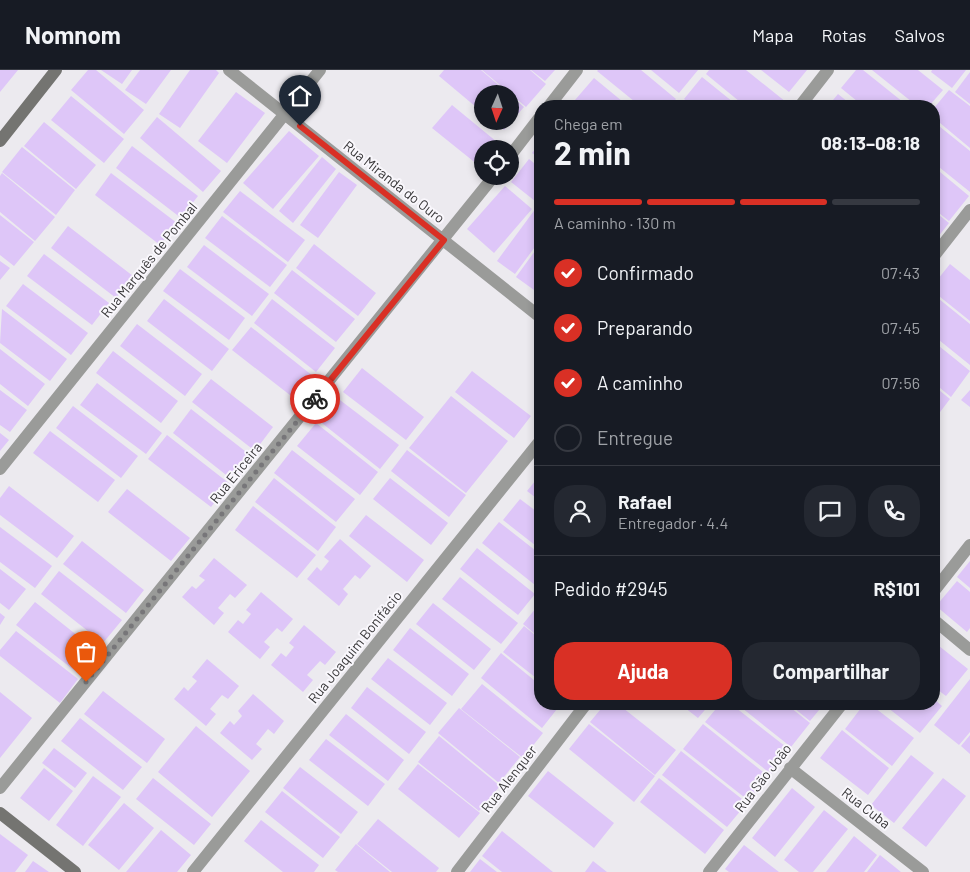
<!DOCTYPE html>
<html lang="pt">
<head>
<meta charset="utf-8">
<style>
  body { margin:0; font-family:Barlow,sans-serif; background:#242831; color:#f1f3f6; height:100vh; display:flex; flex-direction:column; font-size:19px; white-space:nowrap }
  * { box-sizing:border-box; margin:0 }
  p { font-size:16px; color:#9ea1a6 }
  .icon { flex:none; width:28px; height:28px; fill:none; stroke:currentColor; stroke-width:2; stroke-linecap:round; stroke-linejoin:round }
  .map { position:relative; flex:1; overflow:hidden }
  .panel { position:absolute; left:534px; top:30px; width:406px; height:610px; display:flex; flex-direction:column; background:#171b24; border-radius:20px; box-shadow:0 2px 8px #0003 }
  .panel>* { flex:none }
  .needle { width:32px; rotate:183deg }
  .controls { position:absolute; left:474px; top:15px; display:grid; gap:10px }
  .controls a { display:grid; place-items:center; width:45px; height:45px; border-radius:50%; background:#171b24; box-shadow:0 2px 8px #0003; font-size:25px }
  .pin { position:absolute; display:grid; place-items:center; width:42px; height:42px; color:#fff; margin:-51px -21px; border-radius:50% 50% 50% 0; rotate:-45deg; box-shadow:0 0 5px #0007 }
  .pin .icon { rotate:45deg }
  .courier { position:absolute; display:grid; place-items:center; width:50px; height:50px; margin:-25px; border:4px solid #d93025; border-radius:50%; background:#fff; color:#222; box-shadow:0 1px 6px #0007 }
  .headline em { font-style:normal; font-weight:700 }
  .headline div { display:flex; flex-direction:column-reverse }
  .headline { display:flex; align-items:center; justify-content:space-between; height:85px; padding:0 20px }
  h1 { font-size:32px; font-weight:700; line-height:38px }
  .bar { display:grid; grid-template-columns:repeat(4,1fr); gap:8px 5px; align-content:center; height:60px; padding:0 20px }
  .bar i { height:6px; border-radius:4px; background:#363941 }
  .bar .on { background:#d93025 }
  .bar p { grid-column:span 4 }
  .line { display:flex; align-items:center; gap:12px; padding:0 20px; border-top:1px solid #363941 }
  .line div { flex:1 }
  .round { display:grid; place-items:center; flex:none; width:52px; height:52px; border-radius:20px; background:#242831 }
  ol { padding:0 20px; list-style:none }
  li { display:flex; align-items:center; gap:15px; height:55px }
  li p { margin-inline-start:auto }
  li .icon { padding:5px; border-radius:50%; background:#d93025; color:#fff; stroke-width:4 }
  li:last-child { color:#9ea1a6 }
  li i { width:28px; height:28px; border:2px solid #363941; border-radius:50% }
  .cta { display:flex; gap:10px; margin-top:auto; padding:10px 20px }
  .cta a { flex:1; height:58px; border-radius:20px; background:#d93025; color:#fff; font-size:20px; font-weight:700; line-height:58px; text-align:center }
  .cta a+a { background:#242831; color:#f1f3f6 }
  header { display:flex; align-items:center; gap:30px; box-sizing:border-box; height:70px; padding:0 25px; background:#171b24; border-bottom:1px solid #363941 }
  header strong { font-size:24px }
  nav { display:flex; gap:28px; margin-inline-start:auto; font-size:18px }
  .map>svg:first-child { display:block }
</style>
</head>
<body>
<header>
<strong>Nomnom</strong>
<nav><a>Mapa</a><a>Rotas</a><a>Salvos</a></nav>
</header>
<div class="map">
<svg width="970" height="802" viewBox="0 0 970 802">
  <rect width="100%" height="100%" fill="#eceaef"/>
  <!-- building -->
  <path fill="#dec6f8" d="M0,0H18L0,22Z
    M88,0H96L144,40L124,64L71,20Z
    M101,0H132L122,14Z
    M140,0H171L146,34L125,20Z
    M190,0H216L219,3L180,58L159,44Z
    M444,0H481L509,24H482V42L439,6Z
    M482,0H530L546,14L526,37Z
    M531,0H555L545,11Z
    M598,0H641L676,29L670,36H640L597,1Z
    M651,0H698L679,23Z
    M709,0H746L786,32L782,36H745L706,4Z
    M761,0H807L789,22Z
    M856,0H863L908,36H863L841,18Z
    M872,0H918L943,20L929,36H917Z
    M932,0H966L952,18L931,2Z
    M970,2V34L955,22Z
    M702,7L738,36H693L684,29Z
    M594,8L628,36H582L575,30Z
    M949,20L970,36V78L934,48V38Z
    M236,22L265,43L227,93L198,71Z
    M838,24L853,36H828Z
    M510,25L524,37L504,60L493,51H510Z
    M71,26L124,69L104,93L51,50Z
    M452,35L497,72L491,79H482V89L478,95L432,58Z
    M157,47L221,101L203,122L140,68Z
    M44,52L96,95L76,119L24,76Z
    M934,52L970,81V122L934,93Z
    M289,61L319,86L273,139L243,113Z
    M540,73V89L532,83Z
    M132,76L198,126L181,148L116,98Z
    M22,77L75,120L56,145L2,102Z
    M322,87L336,99L293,153L279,141Z
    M529,89L540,98V135L511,112Z
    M934,97L969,126L949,151L934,139Z
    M339,102L357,115L318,168L300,155Z
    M2,103L55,147L35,171L0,142V106Z
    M111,103L177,153L160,175L95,125Z
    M505,116L532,139L494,183L467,159Z
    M240,121L305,170L288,192L223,142Z
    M536,138L540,141V170L515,204L497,191Z
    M934,141L949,153L934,172Z
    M0,145L34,172L14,196L0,185Z
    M222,146L287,195L270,217L205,168Z
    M68,156L133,206L116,228L51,178Z
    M314,174L376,223L358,246L296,198Z
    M540,174V212L534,220L516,207Z
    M204,175L269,224L252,246L187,197Z
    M44,184L109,233L92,255L27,206Z
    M0,191L10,198L0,210Z
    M950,194L970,210V251L934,222V214Z
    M180,199L245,248L229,270L163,221Z
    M292,200L355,249L336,272L274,223Z
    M23,214L88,263L71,285L6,236Z
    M540,215V226L535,222Z
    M934,225L970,254V295L934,266Z
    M164,229L229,279L212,301L147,251Z
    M272,229L335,278L316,302L254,253Z
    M2,239L67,289L50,311L0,273Z
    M137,254L202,304L185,326L120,276Z
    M251,257L313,306L295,329L232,280Z
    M934,272L970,301L951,327L934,313Z
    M0,279L45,314L28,336L0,314Z
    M113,281L178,331L161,353L96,303Z
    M362,298L424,347L406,370L343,322Z
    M472,301L531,346L514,368L455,322Z
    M211,309L273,357L255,381L192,332Z
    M97,313L162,363L146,384L80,335Z
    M934,316L950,329L934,350Z
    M0,320L27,340L10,362L0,355Z
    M970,320V337L961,330Z
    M451,326L508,371L466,423L409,378Z
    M336,327L399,375L380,399L318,350Z
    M73,336L138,386L121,408L56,358Z
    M191,339L254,388L235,412L173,363Z
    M316,353L378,402L360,425L297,376Z
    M50,361L115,410L98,432L33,383Z
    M0,363L9,370L0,381Z
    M167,365L230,414L211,437L148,389Z
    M292,380L355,429L336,452L274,403Z
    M407,380L466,425L449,447L391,401Z
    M540,405V431L527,421Z
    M274,408L336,457L318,481L255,432Z
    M390,408L448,453L431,475L373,429Z
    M9,416L74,466L57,488L0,445V428Z
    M127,419L190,468L171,491L108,442Z
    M520,429L540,444V479L503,450Z
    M253,436L316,485L297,508L235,460Z
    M366,445L424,490L407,512L349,466Z
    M499,452L540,484V519L482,473Z
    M0,457L52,496L35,518L0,492Z
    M340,469L371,496L360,509L355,505L343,519L348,524L339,536L307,509L317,497L321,501L329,491L324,487Z
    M82,471L144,520L126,543L63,494Z
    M477,478L535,524L518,545L460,499Z
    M214,488L247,515L235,528L230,524L218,538L224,543L214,555L182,527L192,516L196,519L205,510L199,506Z
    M970,491V518L957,507Z
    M0,499L26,519L9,540L0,533Z
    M59,501L122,550L103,573L41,524Z
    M460,507L518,553L501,574L442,529Z
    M957,511L970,522V558L967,562L936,536Z
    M261,522L293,549L282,562L277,558L264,572L270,577L260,589L228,562L238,550L243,554L251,544L246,540Z
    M35,532L97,581L79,604L16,555Z
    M433,533L491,579L474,600L416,554Z
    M540,533V568L523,554Z
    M0,543L5,547L0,555Z
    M304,555L336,582L325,595L320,591L307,605L313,610L303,622L271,595L281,583L286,587L294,577L289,573Z
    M524,556L540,569V611L503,582Z
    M410,558L469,604L452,626L393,580Z
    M16,561L78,609L60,633L0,586V580Z
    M934,572L968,599L946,626L934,617Z
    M501,583L540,615V634H561L542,658L481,608Z
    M388,588L447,633L430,655L371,609Z
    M207,589L239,616L228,629L222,625L210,639L216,644L206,656L174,629L184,617L188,621L197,611L192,607Z
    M970,609V662L959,675L934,655Z
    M482,614L543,663L523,688L461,639Z
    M367,617L426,662L409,684L351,638Z
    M103,621L165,669L147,693L84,644Z
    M0,622L32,648L0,688Z
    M253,624L284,651L274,664L268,659L256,674L262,679L252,690L220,663L230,651L234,655L242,646L238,641Z
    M934,629L942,636L920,663L883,634H934Z
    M605,634H618L676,680L655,705L590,652Z
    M680,634H710L698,648Z
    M720,634H731L790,680L771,704L705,652Z
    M737,634H786L810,653L791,677Z
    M789,634H824L810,651Z
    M864,634H870L914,668L892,696L845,659Z
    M459,638L520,687L499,713L438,663Z
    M346,644L404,690L388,711L329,665Z
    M80,648L142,697L123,720L61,671Z
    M589,654L655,706L634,732L569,679Z
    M703,654L768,706L749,731L683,679Z
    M196,656L250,701L212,747L158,702Z
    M842,660L889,698L868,725L820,688Z
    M970,665V684L961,676Z
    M439,666L500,716L479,741L418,692Z
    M326,669L385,714L368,736L309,690Z
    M54,678L87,703L75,718L42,693Z
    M681,681L747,733L727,757L662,705Z
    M911,685L934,703L894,753L871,735Z
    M418,694L480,743L459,768L398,719Z
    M300,697L358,742L341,764L283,718Z
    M44,698L73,721L49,751L20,728Z
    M548,701L614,753L594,778L528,726Z
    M93,706L121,727L83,776L56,755Z
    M153,708L211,754L194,775L136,729Z
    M659,708L724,760L705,784L640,732Z
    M943,708L966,726L926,777L902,758Z
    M792,718L815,737L775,787L752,768Z
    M282,721L340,767L323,788L265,742Z
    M124,733L154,758L119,800L88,775Z
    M824,740L848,759L813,802H799L784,790Z
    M378,749L439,798L436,802H392L357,774Z
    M261,750L319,795L314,802H283L244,771Z
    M161,760L191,785L177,802H126Z
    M502,761L553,802H502L482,786Z
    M0,764L28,785L15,802H0Z
    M854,766L877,785L864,802H826Z
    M356,774L390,802H338L335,800Z
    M744,775L779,802H729L725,799Z
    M880,785L901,802H867Z
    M480,789L497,802H470Z
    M33,791L49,802H25Z
    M593,791L607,802H585Z"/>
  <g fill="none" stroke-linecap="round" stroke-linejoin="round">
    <!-- street -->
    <path stroke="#9a9b99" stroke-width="12" d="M229,0L540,247
      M549,36L577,0
      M800,36L828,0
      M510,86L540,47
      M934,186L970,140
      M0,399L320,0
      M934,521L970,475
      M934,550L970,580
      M790,698L923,802
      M0,718L494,106
      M193,802L540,371
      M457,802L586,634
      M709,802L842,634"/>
    <!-- secondary -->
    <path stroke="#747471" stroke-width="12" d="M0,71L56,0
      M0,743L75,802"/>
  </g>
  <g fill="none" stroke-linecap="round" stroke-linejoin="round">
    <!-- done -->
    <path stroke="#777679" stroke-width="5" stroke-dasharray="0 9" d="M86,612L315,329"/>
    <!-- route -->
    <path stroke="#d93025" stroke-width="6" d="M300,56L444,170L315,329"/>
  </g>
  <g text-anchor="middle" stroke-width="4" stroke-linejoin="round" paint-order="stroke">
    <!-- street labels -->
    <g font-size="14" fill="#383739" stroke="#f9f7fc">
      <text transform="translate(394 112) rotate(38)" y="5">Rua Miranda do Ouro</text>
      <text transform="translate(149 190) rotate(-51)" y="5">Rua Marquês de Pombal</text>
      <text transform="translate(236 403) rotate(-51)" y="5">Rua Ericeira</text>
      <text transform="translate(355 577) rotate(-51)" y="5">Rua Joaquim Bonifácio</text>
      <text transform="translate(763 708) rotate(-52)" y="5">Rua São João</text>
      <text transform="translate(509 709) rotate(-52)" y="5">Rua Alenquer</text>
      <text transform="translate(866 738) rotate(38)" y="5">Rua Cuba</text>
    </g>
  </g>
</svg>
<div class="controls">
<a><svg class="needle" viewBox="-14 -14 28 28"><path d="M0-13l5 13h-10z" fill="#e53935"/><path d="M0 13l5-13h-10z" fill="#9ea1a6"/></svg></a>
<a><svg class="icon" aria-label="locate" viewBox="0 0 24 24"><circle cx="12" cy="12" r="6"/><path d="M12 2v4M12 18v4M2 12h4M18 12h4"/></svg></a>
</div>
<div class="pin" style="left:86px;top:612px;background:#ea580c"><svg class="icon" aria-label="bag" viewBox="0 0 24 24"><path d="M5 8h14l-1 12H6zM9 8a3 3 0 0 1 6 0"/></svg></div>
<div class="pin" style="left:300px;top:56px;background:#1f2937"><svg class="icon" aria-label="home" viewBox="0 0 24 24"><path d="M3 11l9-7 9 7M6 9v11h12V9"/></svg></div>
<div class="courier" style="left:315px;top:329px"><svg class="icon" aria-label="bike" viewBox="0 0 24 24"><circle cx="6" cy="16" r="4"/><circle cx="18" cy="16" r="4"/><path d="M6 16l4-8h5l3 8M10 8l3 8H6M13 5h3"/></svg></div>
<section class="panel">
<div class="headline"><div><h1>2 min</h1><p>Chega em</p></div><em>08:13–08:18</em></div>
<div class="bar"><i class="on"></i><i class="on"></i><i class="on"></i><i></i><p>A caminho · 130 m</p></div>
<ol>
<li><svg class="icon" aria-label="check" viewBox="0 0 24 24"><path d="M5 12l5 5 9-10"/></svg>Confirmado<p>07:43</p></li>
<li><svg class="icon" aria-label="check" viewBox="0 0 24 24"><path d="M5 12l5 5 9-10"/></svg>Preparando<p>07:45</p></li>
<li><svg class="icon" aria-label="check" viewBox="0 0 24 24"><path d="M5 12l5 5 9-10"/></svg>A caminho<p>07:56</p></li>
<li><i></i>Entregue</li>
</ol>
<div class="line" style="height:90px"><a class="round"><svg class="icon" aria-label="person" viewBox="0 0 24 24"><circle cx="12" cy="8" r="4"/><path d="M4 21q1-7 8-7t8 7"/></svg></a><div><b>Rafael</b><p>Entregador · 4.4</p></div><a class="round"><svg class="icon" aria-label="chat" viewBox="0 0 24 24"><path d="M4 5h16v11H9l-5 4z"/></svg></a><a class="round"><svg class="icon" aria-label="phone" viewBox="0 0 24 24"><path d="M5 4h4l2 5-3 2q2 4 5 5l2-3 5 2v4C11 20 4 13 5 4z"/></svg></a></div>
<div class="line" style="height:65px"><div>Pedido #2945</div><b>R$101</b></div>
<div class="cta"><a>Ajuda</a><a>Compartilhar</a></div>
</section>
</div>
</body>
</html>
